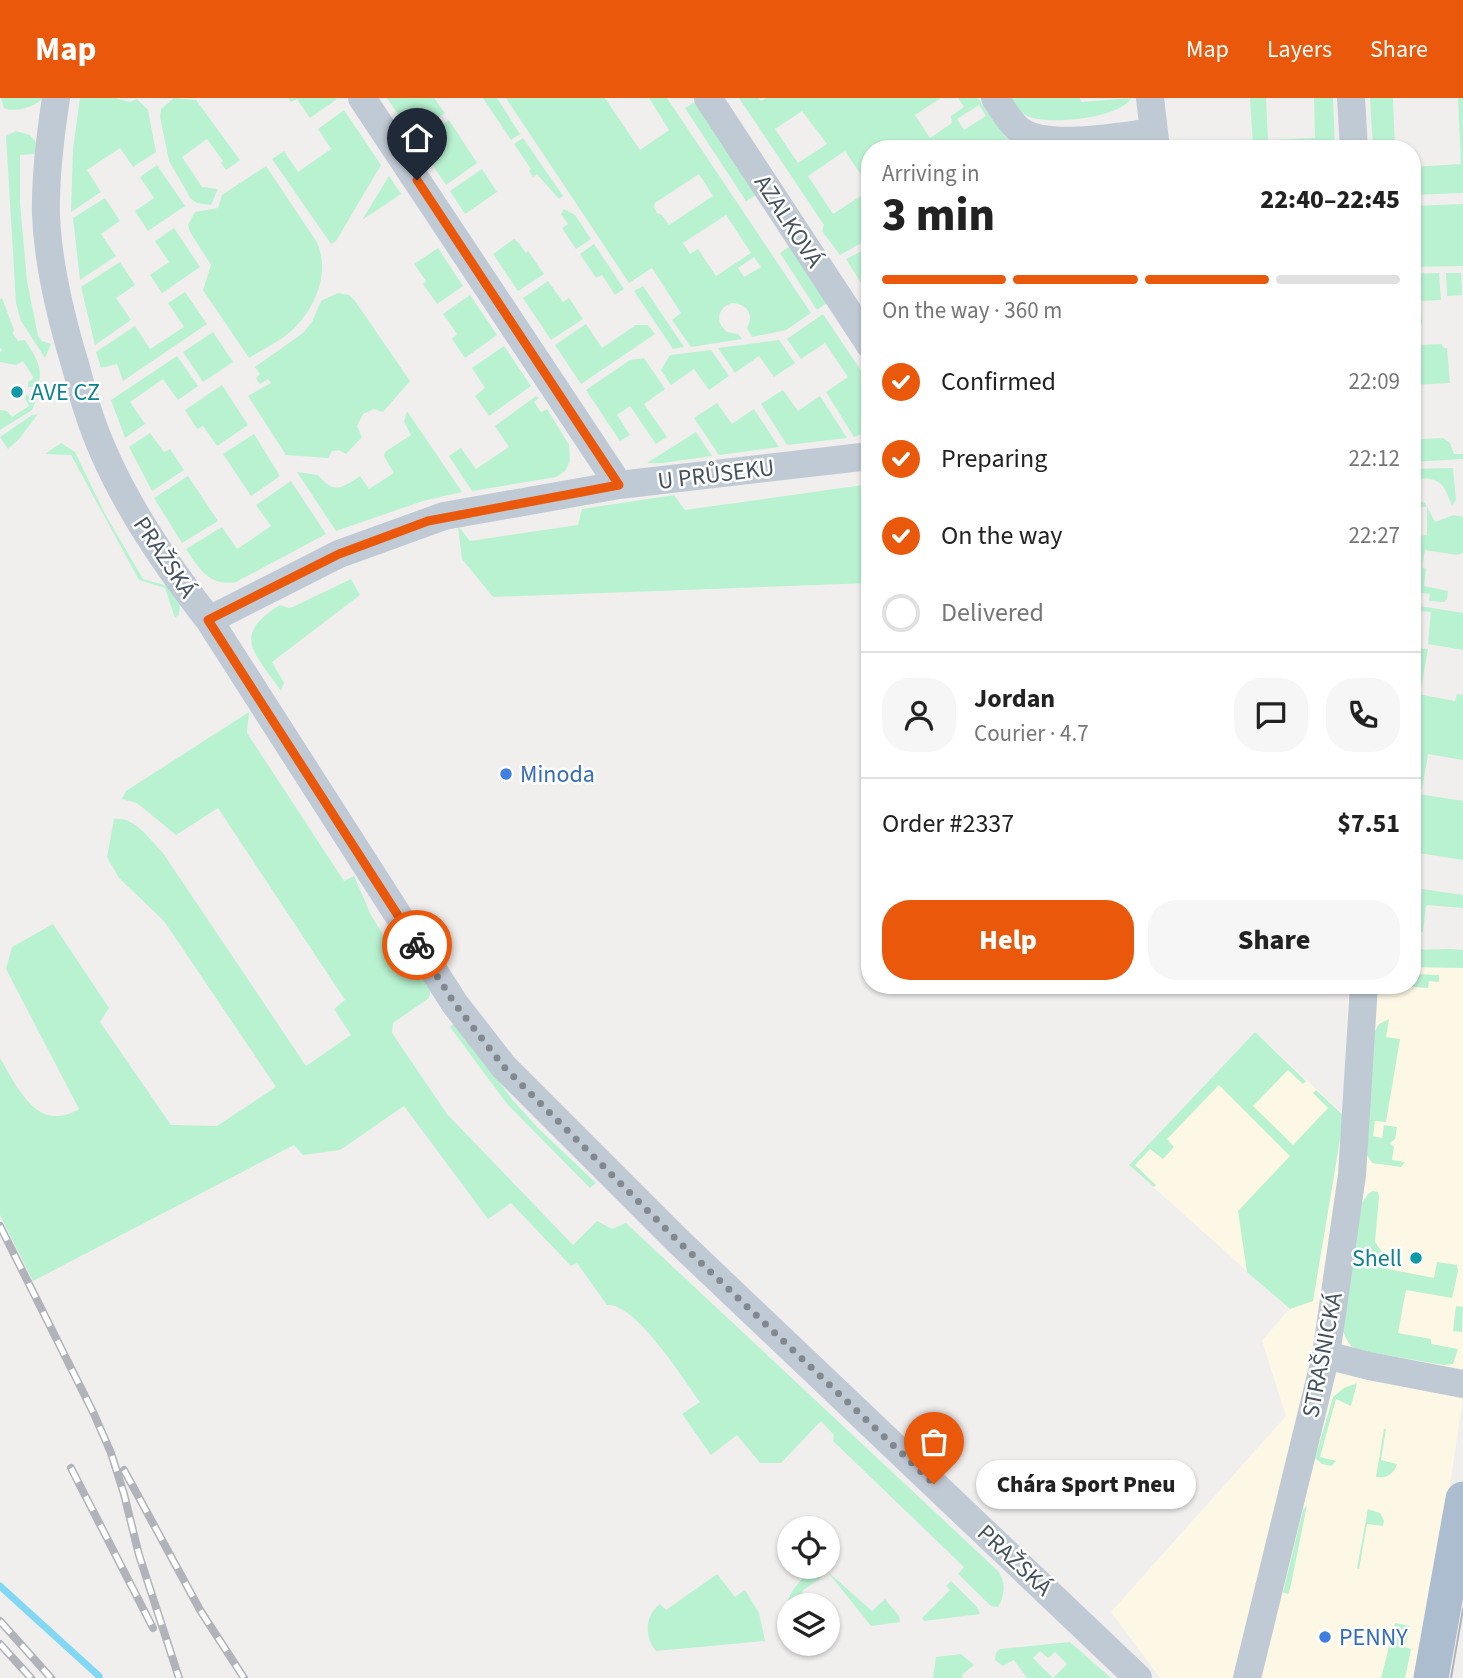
<!DOCTYPE html>
<html lang="en">
<head>
<meta charset="utf-8">
<style>
  body { margin:0; font-family:"Source Sans 3",sans-serif; background:#f6f6f6; color:#222; height:100vh; display:flex; flex-direction:column; font-size:26px; white-space:nowrap }
  * { box-sizing:border-box; margin:0 }
  p { font-size:23px; color:#767676 }
  .icon { flex:none; width:38px; height:38px; fill:none; stroke:currentColor; stroke-width:2; stroke-linecap:round; stroke-linejoin:round }
  .map { position:relative; flex:1; overflow:hidden }
  .panel { position:absolute; left:861px; top:42px; width:560px; height:854px; display:flex; flex-direction:column; background:#fff; border-radius:28px; box-shadow:0 2px 5px #0004 }
  .panel>* { flex:none }
  .fabs { position:absolute; left:777px; top:1418px; display:grid; gap:14px }
  .fabs a { display:grid; place-items:center; width:63px; height:63px; border-radius:50%; background:#fff; box-shadow:0 2px 5px #0004; font-size:35px }
  .pin { position:absolute; display:grid; place-items:center; width:60px; height:60px; color:#fff; margin:-72px -30px; border-radius:50% 50% 50% 0; rotate:-45deg; box-shadow:0 0 7px #0007 }
  .pin .icon { rotate:45deg }
  .courier { position:absolute; display:grid; place-items:center; width:70px; height:70px; margin:-35px; border:5px solid #ea580c; border-radius:50%; background:#fff; color:#222; box-shadow:0 2px 9px #0007 }
  .bubble { position:absolute; height:49px; border-radius:24px; background:#fff; box-shadow:0 2px 5px #0004; font-size:23px; font-weight:800; line-height:49px; text-align:center }
  .summary em { font-style:normal; font-weight:800 }
  .summary div { display:flex; flex-direction:column-reverse }
  .summary { display:flex; align-items:center; justify-content:space-between; height:119px; padding:0 21px }
  h1 { font-size:46px; font-weight:800; line-height:52px }
  .bar { display:grid; grid-template-columns:repeat(4,1fr); gap:10px 7px; align-content:center; height:84px; padding:0 21px }
  .bar i { height:9px; border-radius:5px; background:#e0e0e0 }
  .bar .selected { background:#ea580c }
  .bar p { grid-column:span 4 }
  .line { display:flex; align-items:center; gap:18px; padding:0 21px; border-top:2px solid #e0e0e0 }
  .line div { flex:1 }
  .round { display:grid; place-items:center; flex:none; width:74px; height:74px; border-radius:28px; background:#f6f6f6 }
  ol { padding:0 21px; list-style:none }
  li { display:flex; align-items:center; gap:21px; height:77px }
  li p { margin-inline-start:auto }
  li .icon { padding:7px; border-radius:50%; background:#ea580c; color:#fff; stroke-width:4 }
  li:last-child { color:#767676 }
  li i { width:38px; height:38px; border:4px solid #e0e0e0; border-radius:50% }
  .cta { display:flex; gap:14px; margin-top:auto; padding:14px 21px }
  .cta a { flex:1; height:80px; border-radius:28px; background:#ea580c; color:#fff; font-size:28px; font-weight:800; line-height:80px; text-align:center }
  .cta a+a { background:#f6f6f6; color:#222 }
  header { display:flex; align-items:center; gap:42px; box-sizing:border-box; height:98px; padding:0 35px; background:#ea580c; color:#fff }
  header strong { font-size:33px }
  nav { display:flex; gap:38px; margin-inline-start:auto; font-size:24px }
  .map>svg:first-child { display:block }
</style>
</head>
<body>
<header>
<strong>Map</strong>
<nav><a>Map</a><a>Layers</a><a>Share</a></nav>
</header>
<div class="map">
<svg width="1463" height="1580" viewBox="0 0 1463 1580">
  <rect width="100%" height="100%" fill="#f1eeee"/>
  <!-- commercial -->
  <path fill="#fdf7e6" d="M1412,869L1463,870V1300L1443,1434L1416,1580H1160L1111,1514L1286,1318L1262,1243L1289,1211L1129,1067L1255,934L1344,1017L1348,887H1412Z"/>
  <!-- green -->
  <path fill="#b9f2d1" fill-rule="evenodd" d="M1,0H43C35,9 15,15 4,10Z
    M80,0H115L130,4L137,1L148,12L156,54L133,69L120,50L87,72L101,94L71,114L73,51Z
    M174,0L196,2L240,62L226,72L221,65L223,63L207,41L182,59L202,89L218,91L211,107L197,105L191,101L169,63L160,19L161,11Z
    M288,0H336L337,1L310,20L297,1L291,4Z
    M387,0H434L445,15L412,37Z
    M483,0H497L520,36L511,42Z
    M506,0H605L640,52L669,32L649,0H667L811,215L786,232L752,239L747,230C754,217 748,206 732,205C717,210 715,224 727,234L738,236L742,241L691,249L672,222L681,215L652,170L629,185ZM699,76L713,98L669,127L662,117L657,115L654,109L655,105ZM726,117L751,155L716,178L698,151L690,156L683,145ZM754,159L761,169L744,179L738,170Z
    M739,0H759L761,3L766,0H941L915,17L930,40L952,25L951,18L964,9L958,0H978L1005,39L1021,51H870V90L845,53L808,78L833,116L870,92V140L840,157L822,133L824,127ZM979,7L986,18L964,32L957,21ZM802,13L827,46L798,65L775,31Z
    M1010,0H1080L1081,4L1131,0C1121,20 1051,27 1030,19C1021,16 1016,8 1010,0Z
    M1250,0H1266L1268,42L1315,40L1314,0H1333L1335,51H1218V49L1253,47Z
    M1370,0H1393L1395,51H1373Z
    M1458,0H1463V95L1412,97V69L1461,66Z
    M695,4L756,97L746,103L685,10Z
    M344,12L381,67L336,143L331,146L272,61L284,53L298,74L331,51L318,31Z
    M449,22L477,65L446,87L417,44Z
    M16,33L30,37L37,46L35,56L20,57V105L27,183L38,238L42,243L51,246L45,260L21,223L16,205L6,38Z
    M523,40L563,98L559,101L537,76L533,79L529,73L531,71L514,46Z
    M157,67L185,108L148,133L135,113L154,100L140,79Z
    M266,68L316,143C330,169 318,204 299,225C287,240 265,250 249,260L203,192L211,167L190,134L188,127L195,114L218,110L222,97Z
    M482,71L497,94L465,116L450,93Z
    M389,78L401,96L362,122Z
    M105,100L120,123L101,136L116,158L80,182L73,120Z
    M1463,106V168L1412,169V108Z
    M564,111L575,117L591,141L576,151L562,130L568,126L561,116Z
    M174,130L200,169L162,195L150,177L169,164L155,143Z
    M514,141L519,145L526,155L528,153L544,176L518,193L493,156Z
    M594,146L624,191L615,197L602,177L596,180L580,156Z
    M790,148L827,205L817,212L780,155Z
    M870,149V199L846,161Z
    M438,150L463,188L437,206L423,186L426,183L414,166Z
    M120,164L135,187L116,200L131,222L95,247L81,189Z
    M1439,175L1441,202L1421,203L1422,226L1418,227L1419,247L1442,246L1443,250H1447L1450,285L1412,287V176Z
    M1446,175H1461L1462,197L1447,198Z
    M548,183L563,204L569,200L583,221L551,242L523,200Z
    M643,188L684,249L673,251L634,193Z
    M185,194L207,226L123,283L117,266L101,270L96,254L135,228L150,251L184,229L168,205Z
    M338,195L349,197L355,203L410,283L383,314L374,311L363,316L357,328L362,339L346,356L339,352L332,353L328,360L286,357L248,298L271,285L268,281L260,286L256,280L260,276L255,269L303,235L312,224L321,203Z
    M470,197L497,237L465,260L452,241L457,236L443,216Z
    M2,200L14,232L13,236L18,243L25,242C35,258 44,269 38,289H28V284L34,280L23,263L16,267L0,264V254L2,253L0,249V201Z
    M823,216L870,286V333L854,339L826,294L848,279L825,245L801,261L787,241Z
    M586,226L602,250L636,227H648L655,236L581,286L555,247Z
    M213,234L233,264L203,284L183,254Z
    M779,242L795,265L774,279L759,258L735,275L718,250Z
    M504,248L531,288L489,318L475,298L485,290L472,270Z
    M711,252L729,278L709,292L694,271L671,287L661,272L670,257Z
    M177,258L198,288L178,302L163,281L130,304L145,326L125,340L111,302Z
    M644,260L665,291L644,306L667,339L656,346L630,308L617,317L630,337L620,343L586,292L630,262Z
    M222,287L248,327L217,348L203,328L197,331L185,312Z
    M783,292L798,313L820,298L847,340L787,347L761,306Z
    M26,297L37,300L32,312L0,332V312L7,313L12,319L29,308L25,301Z
    M536,298L539,300L534,304L541,314L547,311L569,347L570,363L565,373L556,379L472,393L449,358L461,350L476,371L509,349L495,328Z
    M717,305L732,326L754,311L779,349L719,357L694,320Z
    M407,313L462,394L423,403L336,433L297,374L318,377C334,396 341,391 360,378L369,391L394,375L384,358L385,354L411,337L404,323Z
    M38,316L19,341L8,351L0,339L32,317Z
    M696,334L712,358L662,365H647Z
    M150,335L164,354L170,351L184,372L152,393L129,349Z
    M254,336L280,378L251,398L223,356Z
    M1443,340L1450,345L1454,356H1463V361L1412,364V345L1423,341Z
    M61,345L75,354L105,416L143,481L168,488L180,508L179,516L175,520L165,490L139,482L71,357L45,356Z
    M1453,370L1456,402L1452,408C1443,383 1439,379 1412,381V371Z
    M188,378L218,423L182,445L154,400Z
    M291,383L326,436L236,484C210,489 199,471 186,451L222,429L237,451L271,428L256,407Z
    M870,386V485L493,499L462,461L458,428L470,443L578,427L582,411L674,397L685,412Z
    M1412,401L1425,405L1435,424L1454,417L1463,419V455L1457,457L1425,452L1422,469L1426,471L1424,488L1448,493L1447,501L1444,504L1429,503L1430,496L1413,494L1412,438L1427,437V409H1412Z
    M351,481L360,497L272,564L284,585L281,593C255,555 230,538 280,507L289,510L293,509Z
    M1413,507L1463,515V552L1428,546L1431,514L1412,512Z
    M1412,550L1428,551L1421,591L1412,590Z
    M1412,595L1455,603L1457,596L1463,597V662L1428,656L1422,691L1412,689Z
    M249,614L247,635L344,783L354,778L371,817L388,845L386,847L395,861L398,860L406,872L412,869C423,878 433,885 429,900L393,925L392,935L447,1016L573,1147L597,1123L612,1131L626,1125L998,1473C1006,1484 1005,1498 998,1509L991,1508L958,1476L964,1469L833,1343L834,1337L821,1323L781,1365H760L737,1337L711,1357L682,1316L700,1304C683,1281 636,1205 607,1207L577,1165L571,1168L511,1105L488,1121L404,1008L340,1052L303,1057L294,1047L33,1183L0,1117V960C18,990 37,1036 79,1011L6,871L12,849L53,826L109,910L100,924L171,1027L217,1028L276,989L164,823L119,780L107,759L114,721C135,718 150,742 163,755L306,968L351,937L334,911L345,902L218,710L176,737L137,705L122,701L126,693Z
    M1412,695L1463,703V762L1412,754Z
    M1422,791L1463,797V810L1426,807L1423,834H1412V811L1421,812Z
    M1449,851L1463,852V870L1412,869V852Z
    M1412,876L1439,877V884L1429,883L1428,890L1388,887H1412Z
    M1389,921L1386,939L1400,941L1386,1024L1375,1023L1373,1038L1382,1040L1384,1027L1397,1029L1395,1041L1390,1045L1394,1049L1392,1062L1405,1064L1401,1069L1372,1065L1367,1057L1373,937L1379,926Z
    M456,924L511,1000L537,1029L596,1085L590,1090L507,1006L450,929Z
    M1255,934L1306,983L1303,986L1288,972L1253,1008L1293,1047L1328,1010L1313,995L1316,992L1344,1018L1313,1203L1290,1211L1247,1174L1238,1113L1290,1058L1219,987L1167,1041L1174,1049L1163,1061L1150,1051L1135,1067L1156,1087L1154,1089L1129,1067Z
    M1373,1093L1378,1094L1379,1098L1375,1144L1381,1153L1391,1156L1388,1171L1434,1180L1437,1164L1457,1167L1458,1173L1452,1200L1406,1192L1398,1235L1431,1241V1246L1458,1251L1453,1266L1443,1267L1357,1252C1347,1247 1344,1236 1341,1226L1362,1105L1368,1096Z
    M1456,1208L1463,1209L1462,1234L1453,1233Z
    M1357,1285L1351,1308L1336,1301L1320,1359L1336,1363L1331,1368L1322,1366L1315,1360L1333,1299L1344,1290Z
    M1384,1331H1386L1381,1362L1397,1366C1394,1376 1386,1381 1376,1379Z
    M1307,1407L1290,1491L1288,1496L1283,1494L1303,1412Z
    M1368,1411L1380,1415L1384,1423L1383,1428L1367,1426L1359,1471L1357,1470Z
    M811,1471L822,1479L802,1493L811,1507H789V1534C783,1500 789,1495 811,1471Z
    M827,1473L872,1513L885,1501L899,1518L900,1524L871,1528Z
    M717,1476L735,1499L745,1492L759,1515L765,1543L656,1553C644,1538 645,1517 660,1506L666,1512Z
    M951,1483L977,1509L980,1516L924,1523L922,1520L950,1492L946,1488Z
    M1395,1525L1410,1528L1405,1549L1411,1551L1405,1580H1381Z
    M1070,1544L1111,1580H1027L1014,1562L1003,1568L995,1562L996,1555L1000,1551ZM1040,1553L1048,1560L1055,1554L1067,1566L1053,1580L1033,1560Z
    M961,1556L974,1567L962,1577L963,1580H933L936,1559Z"/>
  <g fill="none" stroke-linecap="round" stroke-linejoin="round">
    <!-- stream -->
    <path stroke="#82d8f3" stroke-width="7" d="M0,1488L99,1578"/>
    <!-- minor -->
    <path stroke="#c0cad5" stroke-width="28" d="M56,0C50,39 45,78 46,117C48,167 60,216 74,263C79,279 82,295 87,310C111,387 160,459 209,522L455,906L504,969L678,1143L1138,1580
      M362,0L619,387
      M708,0L870,247
      M995,0C1002,10 1009,23 1018,31C1045,53 1120,38 1154,34
      M1150,0L1156,51
      M1351,0L1354,51
      M209,522L339,456L444,418L619,387L870,358
      M1326,1257L1369,1268L1463,1286
      M1247,1580L1326,1257L1352,1077L1364,887"/>
    <!-- major -->
    <path stroke="#abbdcf" stroke-width="35" d="M1431,1580L1463,1401"/>
    <!-- tram -->
    <path stroke="#b0b3b9" stroke-width="2" d="M1451,1580L1463,1511"/>
    <!-- rail casing -->
    <g stroke="#b0b3b9" stroke-width="8">
      <path id="rail" d="M0,1128L94,1316L111,1355L124,1396L139,1457L179,1580
        M71,1370L153,1530
        M124,1372L200,1512L244,1580
        M0,1523L51,1580
        M0,1546L31,1580"/>
    </g>
    <!-- rail -->
    <use href="#rail" stroke="#fff" stroke-width="5" stroke-dasharray="16" stroke-linecap="butt"/>
  </g>
  <g fill="none" stroke-linecap="round" stroke-linejoin="round">
    <!-- done -->
    <path stroke="#818890" stroke-width="7" stroke-dasharray="0 12.6" d="M417,847L455,906L504,969L678,1143L934,1386"/>
    <!-- route -->
    <path stroke="#ea580c" stroke-width="9" d="M417,847L208,522L339,456L428,423L619,387L417,82"/>
  </g>
  <!-- markers -->
  <g fill="#0f9aa8" stroke="#fff" stroke-width="2.5">
    <circle cx="17" cy="294" r="7"/>
    <circle cx="1416" cy="1160" r="7"/>
  </g>
  <g fill="#3f7fe0" stroke="#fff" stroke-width="2.5">
    <circle cx="506" cy="676" r="7"/>
    <circle cx="1325" cy="1539" r="7"/>
  </g>
  <g text-anchor="middle" stroke-width="5" stroke-linejoin="round" paint-order="stroke">
    <!-- street labels -->
    <g font-size="24" fill="#45515d" stroke="#fff">
      <text transform="translate(789 123) rotate(57)" y="8">AZALKOVÁ</text>
      <text transform="translate(716 376) rotate(-7)" y="8">U PRŮSEKU</text>
      <text transform="translate(165 459) rotate(56)" y="8">PRAŽSKÁ</text>
      <text transform="translate(1322 1257) rotate(-79)" y="8">STRAŠNICKÁ</text>
      <text transform="translate(1015 1462) rotate(43)" y="8">PRAŽSKÁ</text>
    </g>
    <!-- culture labels -->
    <g font-size="24" fill="#0d838f" stroke="#fff" text-anchor="start">
      <text x="31" y="302">AVE CZ</text>
      <text x="1402" y="1168" text-anchor="end">Shell</text>
    </g>
    <!-- shop labels -->
    <g font-size="24" fill="#366cbe" stroke="#fff" text-anchor="start">
      <text x="520" y="684">Minoda</text>
      <text x="1339" y="1547">PENNY</text>
    </g>
  </g>
</svg>
<div class="fabs">
<a><svg class="icon" aria-label="locate" viewBox="0 0 24 24"><circle cx="12" cy="12" r="6"/><path d="M12 2v4M12 18v4M2 12h4M18 12h4"/></svg></a>
<a><svg class="icon" aria-label="layers" viewBox="0 0 24 24"><path d="M12 4l9 5-9 5-9-5zM3 14l9 5 9-5"/></svg></a>
</div>
<div class="pin" style="left:934px;top:1386px;background:#ea580c"><svg class="icon" aria-label="bag" viewBox="0 0 24 24"><path d="M5 8h14l-1 12H6zM9 8a3 3 0 0 1 6 0"/></svg></div>
<div class="pin" style="left:417px;top:82px;background:#1f2937"><svg class="icon" aria-label="home" viewBox="0 0 24 24"><path d="M3 11l9-7 9 7M6 9v11h12V9"/></svg></div>
<div class="courier" style="left:417px;top:847px"><svg class="icon" aria-label="bike" viewBox="0 0 24 24"><circle cx="6" cy="16" r="4"/><circle cx="18" cy="16" r="4"/><path d="M6 16l4-8h5l3 8M10 8l3 8H6M13 5h3"/></svg></div>
<div class="bubble" style="left:976px;top:1362px;width:220px">Chára Sport Pneu</div>
<section class="panel">
<div class="summary"><div><h1>3 min</h1><p>Arriving in</p></div><em>22:40–22:45</em></div>
<div class="bar"><i class="selected"></i><i class="selected"></i><i class="selected"></i><i></i><p>On the way · 360 m</p></div>
<ol>
<li><svg class="icon" aria-label="check" viewBox="0 0 24 24"><path d="M5 12l5 5 9-10"/></svg>Confirmed<p>22:09</p></li>
<li><svg class="icon" aria-label="check" viewBox="0 0 24 24"><path d="M5 12l5 5 9-10"/></svg>Preparing<p>22:12</p></li>
<li><svg class="icon" aria-label="check" viewBox="0 0 24 24"><path d="M5 12l5 5 9-10"/></svg>On the way<p>22:27</p></li>
<li><i></i>Delivered</li>
</ol>
<div class="line" style="height:126px"><a class="round"><svg class="icon" aria-label="person" viewBox="0 0 24 24"><circle cx="12" cy="8" r="4"/><path d="M4 21q1-7 8-7t8 7"/></svg></a><div><b>Jordan</b><p>Courier · 4.7</p></div><a class="round"><svg class="icon" aria-label="chat" viewBox="0 0 24 24"><path d="M4 5h16v11H9l-5 4z"/></svg></a><a class="round"><svg class="icon" aria-label="phone" viewBox="0 0 24 24"><path d="M5 4h4l2 5-3 2q2 4 5 5l2-3 5 2v4C11 20 4 13 5 4z"/></svg></a></div>
<div class="line" style="height:91px"><div>Order #2337</div><b>$7.51</b></div>
<div class="cta"><a>Help</a><a>Share</a></div>
</section>
</div>
</body>
</html>
